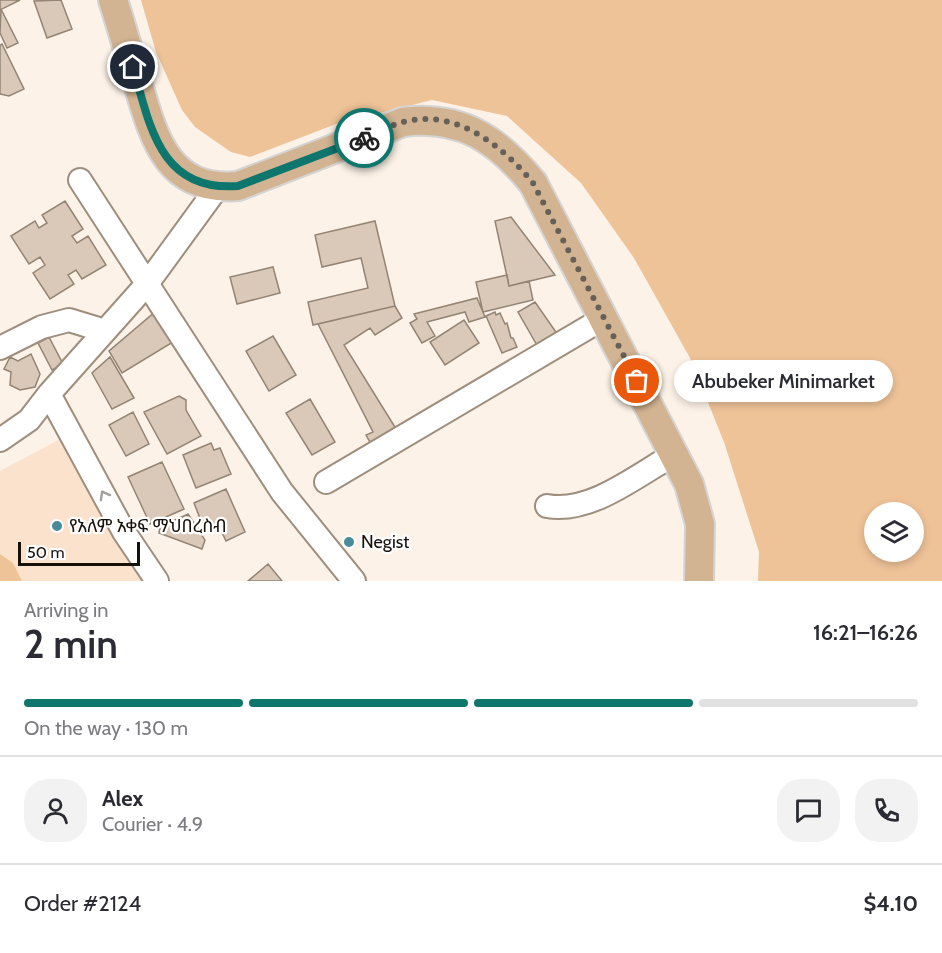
<!DOCTYPE html>
<html lang="en">
<head>
<meta charset="utf-8">
<style>
  body { margin:0; font-family:Cabin,"Noto Sans Ethiopic",sans-serif; background:#f2f2f3; color:#2b2b33; height:100vh; display:flex; flex-direction:column; font-size:22px; white-space:nowrap }
  * { box-sizing:border-box; margin:0 }
  p { font-size:20px; color:#7c7c81 }
  .icon { flex:none; width:33px; height:33px; fill:none; stroke:currentColor; stroke-width:2; stroke-linecap:round; stroke-linejoin:round }
  .map { position:relative; height:581px; overflow:hidden }
  .drawer { display:flex; flex-direction:column; background:#fff; flex:1 }
  .drawer>* { flex:none }
  .buttons { position:absolute; left:864px; top:502px; display:grid; gap:12px }
  .buttons a { display:grid; place-items:center; width:60px; height:60px; border-radius:50%; background:#fff; box-shadow:0 3px 9px #0003; font-size:30px }
  .scale { position:absolute; left:18px; bottom:15px; width:122px; box-sizing:border-box; padding-left:6px; border:3px solid #17110b; border-top:0; font-size:16px; line-height:21px; white-space:nowrap; color:#17110b; -webkit-text-stroke:4px #fff; paint-order:stroke }
  .pin { position:absolute; display:grid; place-items:center; width:51px; height:51px; color:#fff; margin:-26px; border:3px solid #fff; border-radius:50%; box-shadow:0 2px 6px #0007 }
  .courier { position:absolute; display:grid; place-items:center; width:60px; height:60px; margin:-30px; border:4px solid #0f766e; border-radius:50%; background:#fff; color:#222; box-shadow:0 2px 8px #0007 }
  .bubble { position:absolute; height:42px; border-radius:21px; background:#fff; box-shadow:0 3px 9px #0003; font-size:20px; font-weight:600; line-height:42px; text-align:center }
  .head em { font-style:normal; font-weight:600 }
  .head div { display:flex; flex-direction:column-reverse }
  .head { display:flex; align-items:center; justify-content:space-between; height:102px; padding:0 24px }
  h1 { font-size:39px; font-weight:600; line-height:45px }
  .bar { display:grid; grid-template-columns:repeat(4,1fr); gap:9px 6px; align-content:center; height:72px; padding:0 24px }
  .bar i { height:8px; border-radius:4px; background:#e1e1e2 }
  .bar .selected { background:#0f766e }
  .bar p { grid-column:span 4 }
  .line { display:flex; align-items:center; gap:15px; padding:0 24px; border-top:2px solid #e1e1e2 }
  .line div { flex:1 }
  .round { display:grid; place-items:center; flex:none; width:63px; height:63px; border-radius:24px; background:#f2f2f3 }
  .map>svg:first-child { display:block }
</style>
</head>
<body>
<div class="map">
<svg width="942" height="581" viewBox="0 0 942 581">
  <rect width="100%" height="100%" fill="#fcf2e7"/>
  <!-- built -->
  <path fill="#fae2cc" d="M66,436L143,581H0V471Z"/>
  <!-- green -->
  <path fill="#efc398" fill-rule="evenodd" d="M141,0H942V581H758L759,552L724,442L690,358L634,258L581,183L507,116L432,100L336,124L250,157L231,152L195,127L182,110L156,52ZM874,513H914V552H874Z
    M0,554L13,563L22,581H0Z"/>
  <!-- building -->
  <path fill="#dac9b8" stroke="#948474" stroke-width="1.5" d="M0,0H20L0,10Z
    M61,0L72,29L47,38L34,1Z
    M1,9L18,43L7,48L0,33Z
    M2,44L24,89L9,96L0,94V45Z
    M65,201L83,229L72,236L77,243L88,236L106,265L82,279L76,270L68,275L74,284L50,299L33,273L45,265L40,257L29,264L11,236L35,221L39,228L47,223L42,215Z
    M511,217L555,275L509,286L495,221Z
    M375,221L395,306L313,325L308,302L368,288L361,258L322,267L315,235Z
    M273,267L280,293L237,304L230,277Z
    M507,275L509,286L529,281L533,300L483,312L476,282Z
    M477,298L485,317L469,322L465,312L427,322L435,336L422,343L410,323L417,319L414,314Z
    M535,302L558,335L538,347L518,312Z
    M395,306L402,318L375,335L370,328L344,345L398,432L371,444L366,435L373,432L318,324Z
    M155,312L173,342L122,373L109,351Z
    M495,312L496,315L500,313L505,324L507,323L511,338H513L517,347L502,353L486,316Z
    M464,320L479,343L445,365L430,342Z
    M273,336L296,375L269,391L246,351Z
    M49,337L63,364L52,370L38,343Z
    M31,354L40,374L35,387L20,390L10,385L11,372L4,369L10,357L18,361Z
    M110,357L134,398L112,409L92,373Z
    M179,396L186,400V410L201,436L167,454L144,412Z
    M310,399L335,442L312,455L286,413Z
    M133,412L149,444L126,456L109,425Z
    M211,443L214,450L220,448L231,474L196,488L183,455Z
    M162,462L184,509L150,524L128,477Z
    M226,489L245,532L226,541L218,524L209,528L205,520L201,521L194,503Z
    M188,514L205,540L202,549L159,533L160,527Z
    M268,564L282,581H248Z"/>
  <g fill="none" stroke-linecap="round" stroke-linejoin="round">
    <!-- minor casing -->
    <g stroke="#9e8e7e" stroke-width="26">
      <path id="minor" d="M80,180L282,492L354,581
        M0,348L42,327L69,320L105,331
        M49,394L124,532L157,581
        M0,440L29,420L49,394L147,284L217,188
        M326,482L604,318
        M547,506C591,514 637,475 675,454"/>
    </g>
    <!-- major casing -->
    <g stroke="#d5d4d3" stroke-width="32">
      <path id="major" d="M113,0C122,28 130,56 138,84C154,139 168,192 238,186L403,122C461,115 497,139 533,183L689,484L700,524L699,581"/>
    </g>
    <!-- minor -->
    <use href="#minor" stroke="#fff" stroke-width="22"/>
    <!-- major -->
    <use href="#major" stroke="#d3b492" stroke-width="28"/>
  </g>
  <!-- one-way arrows -->
  <defs><path id="oneway-chevron" d="M-2-3.5L2.5 0L-2 3.5" fill="none" stroke-width="1.6" stroke-linecap="round" stroke-linejoin="round" transform="scale(1.5)"/></defs>
  <use stroke="#a2a09d" href="#oneway-chevron" transform="translate(104 495) rotate(-119)"/>
  <g fill="none" stroke-linecap="round" stroke-linejoin="round">
    <!-- done -->
    <path stroke="#676058" stroke-width="6" stroke-dasharray="0 10.8" d="M364,138C376,133 389,126 403,122C455,108 502,145 533,183L637,381"/>
    <!-- route -->
    <path stroke="#0f766e" stroke-width="8" d="M133,67C150,126 160,192 238,186L364,138"/>
  </g>
  <!-- markers -->
  <g fill="#488b9b" stroke="#fff" stroke-width="2">
    <circle cx="57" cy="526" r="6"/>
    <circle cx="349" cy="542" r="6"/>
  </g>
  <g text-anchor="middle" stroke-width="4.5" stroke-linejoin="round" paint-order="stroke">
    <!-- poi labels -->
    <g font-size="18" fill="#17110b" stroke="#fff" text-anchor="start">
      <text x="69" y="532">የአለም አቀፍ ማህበረስብ</text>
      <text x="361" y="548">Negist</text>
    </g>
  </g>
</svg>
<div class="buttons">
<a><svg class="icon" aria-label="layers" viewBox="0 0 24 24"><path d="M12 4l9 5-9 5-9-5zM3 14l9 5 9-5"/></svg></a>
</div>
<div class="scale">50 m</div>
<div class="pin" style="left:637px;top:381px;background:#ea580c"><svg class="icon" aria-label="bag" viewBox="0 0 24 24"><path d="M5 8h14l-1 12H6zM9 8a3 3 0 0 1 6 0"/></svg></div>
<div class="pin" style="left:133px;top:67px;background:#1f2937"><svg class="icon" aria-label="home" viewBox="0 0 24 24"><path d="M3 11l9-7 9 7M6 9v11h12V9"/></svg></div>
<div class="courier" style="left:364px;top:138px"><svg class="icon" aria-label="bike" viewBox="0 0 24 24"><circle cx="6" cy="16" r="4"/><circle cx="18" cy="16" r="4"/><path d="M6 16l4-8h5l3 8M10 8l3 8H6M13 5h3"/></svg></div>
<div class="bubble" style="left:674px;top:360px;width:219px">Abubeker Minimarket</div>
</div>
<section class="drawer">
<div class="head"><div><h1>2 min</h1><p>Arriving in</p></div><em>16:21–16:26</em></div>
<div class="bar"><i class="selected"></i><i class="selected"></i><i class="selected"></i><i></i><p>On the way · 130 m</p></div>
<div class="line" style="height:108px"><a class="round"><svg class="icon" aria-label="person" viewBox="0 0 24 24"><circle cx="12" cy="8" r="4"/><path d="M4 21q1-7 8-7t8 7"/></svg></a><div><b>Alex</b><p>Courier · 4.9</p></div><a class="round"><svg class="icon" aria-label="chat" viewBox="0 0 24 24"><path d="M4 5h16v11H9l-5 4z"/></svg></a><a class="round"><svg class="icon" aria-label="phone" viewBox="0 0 24 24"><path d="M5 4h4l2 5-3 2q2 4 5 5l2-3 5 2v4C11 20 4 13 5 4z"/></svg></a></div>
<div class="line" style="height:78px"><div>Order #2124</div><b>$4.10</b></div>
</section>
</body>
</html>
